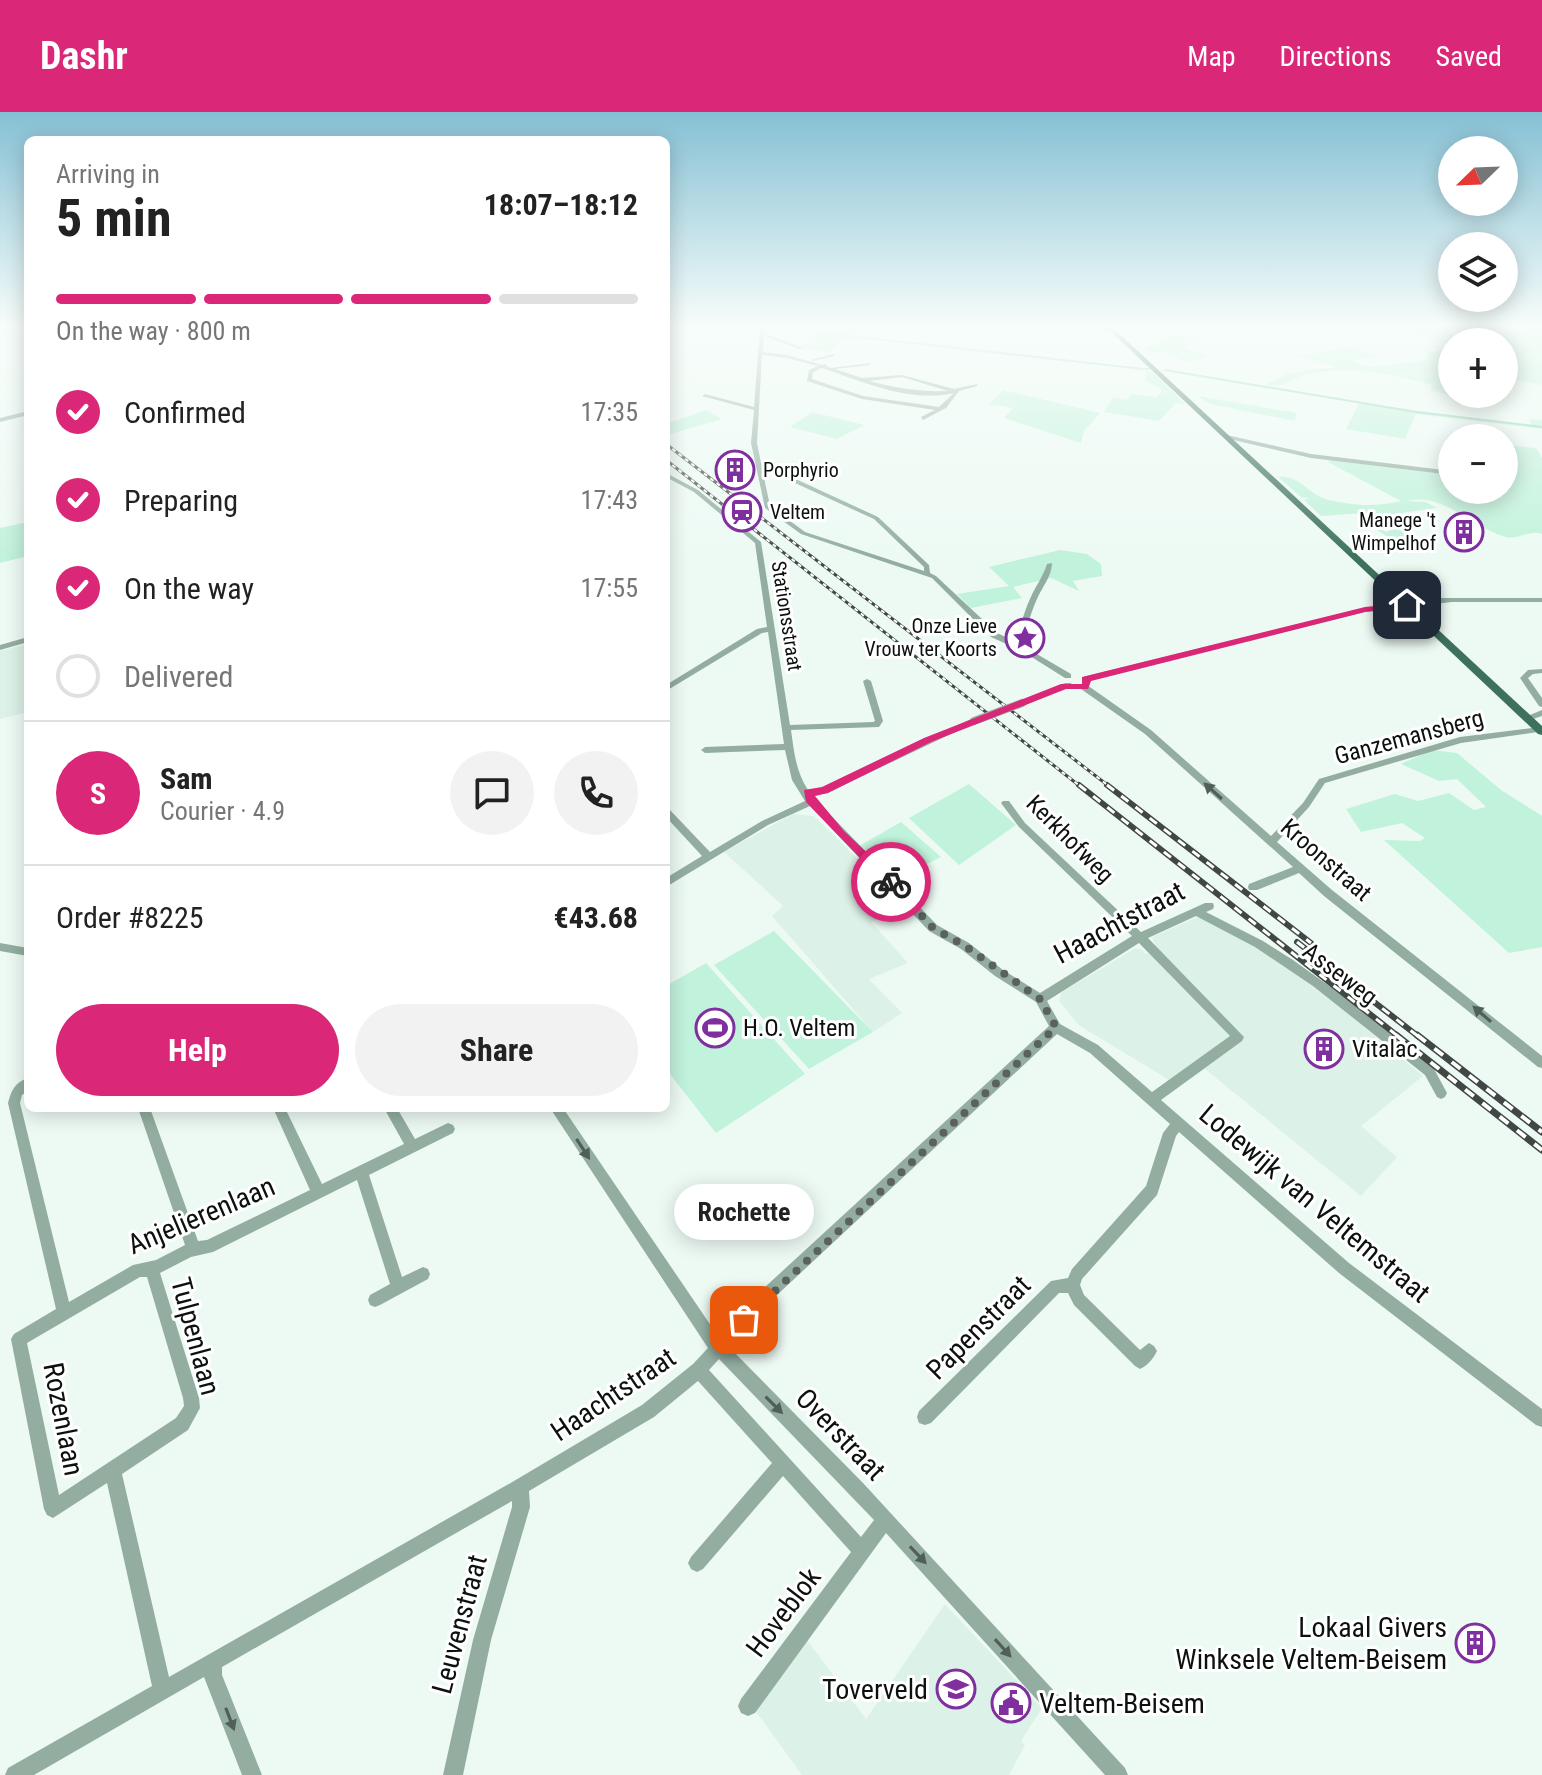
<!DOCTYPE html>
<html lang="en">
<head>
<meta charset="utf-8">
<style>
  body { margin:0; font-family:"Roboto Condensed",sans-serif; background:#f2f2f2; color:#222; height:100vh; display:flex; flex-direction:column; font-size:30px; white-space:nowrap }
  * { box-sizing:border-box; margin:0 }
  p { font-size:26px; color:#767676 }
  .icon { flex:none; width:44px; height:44px; fill:none; stroke:currentColor; stroke-width:2; stroke-linecap:round; stroke-linejoin:round }
  .map { position:relative; flex:1; overflow:hidden }
  .panel { position:absolute; left:24px; top:24px; width:646px; height:976px; display:flex; flex-direction:column; background:#fff; border-radius:12px; box-shadow:0 4px 20px #0003 }
  .panel>* { flex:none }
  .needle { width:52px; rotate:247deg }
  .controls { position:absolute; left:1438px; top:24px; display:grid; gap:16px }
  .controls a { display:grid; place-items:center; width:80px; height:80px; border-radius:50%; background:#fff; box-shadow:0 4px 20px #0003; font-size:40px }
  .pin { position:absolute; display:grid; place-items:center; width:68px; height:68px; color:#fff; margin:-34px; border-radius:16px; box-shadow:0 4px 12px #0006 }
  .courier { position:absolute; display:grid; place-items:center; width:80px; height:80px; margin:-40px; border:6px solid #db2777; border-radius:50%; background:#fff; color:#222; box-shadow:0 2px 10px #0007 }
  .bubble { position:absolute; height:56px; border-radius:28px; background:#fff; box-shadow:0 4px 20px #0003; font-size:26px; font-weight:700; line-height:56px; text-align:center }
  .headline em { font-style:normal; font-weight:700 }
  .headline div { display:flex; flex-direction:column-reverse }
  .headline { display:flex; align-items:center; justify-content:space-between; height:136px; padding:0 32px }
  h1 { font-size:52px; font-weight:700; line-height:60px }
  .bar { display:grid; grid-template-columns:repeat(4,1fr); gap:12px 8px; align-content:center; height:96px; padding:0 32px }
  .bar i { height:10px; border-radius:6px; background:#e0e0e0 }
  .bar .on { background:#db2777 }
  .bar p { grid-column:span 4 }
  .line { display:flex; align-items:center; gap:20px; padding:0 32px; border-top:2px solid #e0e0e0 }
  .line div { flex:1 }
  .round { display:grid; place-items:center; flex:none; width:84px; height:84px; border-radius:42px; background:#f2f2f2 }
  ol { padding:0 32px; list-style:none }
  li { display:flex; align-items:center; gap:24px; height:88px }
  li p { margin-inline-start:auto }
  li .icon { padding:8px; border-radius:50%; background:#db2777; color:#fff; stroke-width:4 }
  li:last-child { color:#767676 }
  li i { width:44px; height:44px; border:4px solid #e0e0e0; border-radius:50% }
  .cta { display:flex; gap:16px; margin-top:auto; padding:16px 32px }
  .cta a { flex:1; height:92px; border-radius:48px; background:#db2777; color:#fff; font-size:32px; font-weight:700; line-height:92px; text-align:center }
  .cta a+a { background:#f2f2f2; color:#222 }
  header { display:flex; align-items:center; gap:48px; box-sizing:border-box; height:112px; padding:0 40px; background:#db2777; color:#fff }
  header strong { font-size:38px }
  nav { display:flex; gap:44px; margin-inline-start:auto; font-size:28px }
  .map>svg:first-child { display:block }
</style>
</head>
<body>
<header>
<strong>Dashr</strong>
<nav><a>Map</a><a>Directions</a><a>Saved</a></nav>
</header>
<div class="map">
<svg width="1542" height="1663" viewBox="0 0 1542 1663">
  <rect width="100%" height="100%" fill="#edfaf4"/>
  <!-- built -->
  <path fill="#dcf1e7" d="M28,532V600L0,607V539Z
    M793,702L814,704L905,793L871,810L908,851L869,867L902,901L873,920L772,804L783,794L724,740Z
    M1198,805L1235,821L1304,865L1423,964L1361,1014L1397,1045L1361,1084L1205,957L1179,974L1080,914L1059,889L1062,880L1134,837H1141L1145,842L1157,837L1152,825Z
    M945,1492L1042,1596L1021,1629L1025,1633L1009,1663H802L755,1598L807,1528L866,1607Z"/>
  <!-- green -->
  <path fill="#c1f2db" d="M821,215H862L847,223L835,221L846,224L829,240L801,236Z
    M1370,215L1410,217L1404,215H1542V273L1512,267L1504,270V230H1452V233L1420,222L1387,220Z
    M1184,222L1199,227L1188,231L1185,237L1213,243L1187,250L1164,240H1149L1143,235L1160,231L1158,227Z
    M1350,235L1379,244L1352,249L1370,255L1427,248V241L1452,236V282H1472L1460,286L1430,278L1432,273C1392,262 1354,254 1312,261C1293,264 1285,277 1265,273L1289,261L1338,255L1298,244Z
    M1145,259H1152L1185,292L1176,291L1159,309L1104,300L1113,285L1126,288L1131,282L1156,285L1161,281V277L1145,268Z
    M1003,278L1100,301L1084,319L1081,331L1004,306L1013,296L989,292Z
    M1198,284L1296,301L1295,309L1210,292Z
    M1359,291L1530,313L1531,307L1542,308V317L1416,302L1405,327L1346,317Z
    M706,298L722,307L666,323V312Z
    M812,300L864,313L837,327L790,315Z
    M1504,333L1536,336L1542,346V422C1530,417 1518,428 1506,425C1473,416 1443,380 1408,389L1426,390L1437,396L1379,404L1422,432L1402,434L1360,407L1386,420L1391,418L1364,401L1321,404L1304,388L1310,386L1301,385L1278,365C1301,363 1309,384 1329,388C1357,394 1376,395 1401,389L1328,350L1330,348L1452,363V378H1504V355L1511,354L1504,346Z
    M28,410V444L0,451V416Z
    M1060,438L1087,442L1101,452L1102,464L1073,469L1079,479L1051,466L1013,475L1022,486L971,496L957,482L1009,474L989,455Z
    M1432,638L1457,641L1501,678L1542,704V835L1509,841L1384,728L1420,729L1425,726L1402,711L1361,720L1346,697L1395,682L1418,689L1449,681L1474,698L1486,695L1457,667L1439,669L1401,652Z
    M969,672L1016,713L959,753L909,706Z
    M901,710L941,745L893,769L859,734Z
    M774,819L873,920L809,957L714,853Z
    M706,851L805,962L716,1021L666,957V874Z"/>
  <g fill="none" stroke-linecap="round" stroke-linejoin="round">
    <!-- stream -->
    <path stroke="#92d2b6" stroke-width="2" d="M668,215H700
      M770,215L1143,257
      M1145,257H1149
      M1165,258L1416,300L1542,315"/>
    <!-- minor -->
    <path fill="#93aea1" fill-rule="evenodd" d="M760,215H764V221L803,236L799,237L764,224L763,240L787,243L822,253L825,252L827,253L826,254L831,256L871,251L869,253L835,257L862,266L902,263L954,277L977,272V274L959,279L946,296L923,308L921,305L935,298L862,287L807,269L809,258L818,254L787,246L762,243L757,331L761,351L878,405L929,453L930,461L936,464L997,521L1012,528C1022,516 1023,501 1030,487C1035,475 1043,465 1047,452L1052,451C1052,464 1042,475 1037,487C1030,502 1028,517 1018,531L1071,562V566H1065L1022,539L991,525L932,466L801,422L765,396L751,331L754,298L702,284L705,282L754,295ZM822,256C863,270 910,291 954,281L939,295L863,284L812,267L813,260ZM902,265L948,279C920,280 896,276 869,269ZM762,356L874,407L924,455V459L805,420L770,394Z
      M980,215L1108,218L1136,215L1108,220Z
      M833,242L835,244L813,249L811,248Z
      M28,299V303L0,310V306Z
      M1227,323L1311,342L1452,359V363L1311,346L1225,326Z
      M666,361L698,378L761,430L790,613L873,610L875,609L863,569L867,567L871,569L883,609L879,615L791,618C794,640 796,660 808,678L822,676L971,607H977L978,609L827,681L812,684L937,813L969,831L1003,858L1040,881L1132,824L1019,715L1001,691L1003,689H1009L1025,711L1141,820L1205,791H1213L1214,794L1213,797L1206,800L1263,829L1293,848L1350,889L1433,955L1447,981L1445,985L1441,987L1437,985L1425,963L1313,874L1255,835L1196,804L1148,826L1244,925L1242,929L1161,988L1349,1151L1542,1297V1315L1536,1313L1339,1161L1179,1020L1176,1024L1157,1083L1082,1167L1080,1173L1084,1183L1140,1238L1149,1231L1154,1234L1157,1239C1153,1247 1148,1253 1140,1257L1135,1254L1074,1193L1068,1181H1059L931,1311L925,1313L919,1311L917,1305L919,1299L1051,1169L1068,1166L1072,1157L1146,1074L1163,1021L1170,1012L1090,941L1057,922L762,1197L729,1235L863,1371L1125,1656L1128,1663H1105L886,1421L755,1601L748,1604L741,1601L738,1594L741,1587L851,1440L783,1364L703,1457L697,1460L691,1457L688,1451L691,1445L772,1351L698,1269L654,1305L529,1379L530,1395L491,1528L463,1663H443L473,1528L512,1395V1389L222,1555V1563L262,1663H242L204,1565L34,1663H5L8,1656L152,1574L107,1371L53,1406L47,1403L44,1397L11,1227L14,1222L56,1197L8,991C11,979 15,970 28,966V979L22,983L20,991L69,1190L133,1153L156,1148L185,1133L138,996H150L198,1129L207,1128L310,1078L273,996H285L322,1072L404,1032L384,996H397L415,1027L448,1011L453,1013L455,1017L453,1021L369,1063L402,1165L423,1155L428,1157L430,1162L428,1167L380,1193L375,1195L370,1193L368,1188L370,1183L390,1172L357,1068L213,1140L191,1145L160,1161L199,1286L200,1296L188,1318L122,1362L169,1565L514,1369L642,1293L693,1252L708,1236L550,996H563L718,1224L752,1187L1049,914L1036,890L995,864L961,837L929,819L810,694L768,713L666,775V766L702,744L666,705V696L669,697L710,740L762,709L805,689L792,668L785,638L705,641L701,638L705,635L784,632L768,520L762,521L666,579V573L757,517L767,515L755,431L694,380L666,365ZM1139,831L1230,924L1152,980L1098,933L1060,912L1047,889ZM140,1165H147L183,1286L184,1294L176,1306L59,1383L27,1231ZM719,1247L874,1408L861,1425L709,1258Z
      M1440,486H1542V490H1452L1365,500L1086,569L1082,567L1083,565L1365,496Z
      M28,525V530L0,538V533Z
      M1542,557V561L1533,562L1528,566L1542,586V595L1539,594L1520,566L1528,558Z
      M1065,571H1071L1072,573L1025,593L1022,594L1018,591Z
      M1081,573H1087L1151,618L1271,724L1303,691L1319,667L1460,625L1541,615L1542,617L1538,620L1461,631L1325,671L1309,695L1277,730L1332,778L1542,944V956L1538,955L1324,784L1299,761L1257,778H1249L1248,775L1249,772L1293,755L1145,622L1081,577Z
      M1542,598V604L1527,609L1523,606Z
      M0,831L28,836V844L0,839Z"/>
    <!-- major -->
    <path fill="#3d715c" fill-rule="evenodd" d="M1106,215H1112L1542,614V623L1538,622Z"/>
    <!-- rail-far2 casing -->
    <g stroke="#414744" stroke-width="3">
      <path id="rail-far2" d="M666,332L1110,675
        M666,348L1081,675"/>
    </g>
    <!-- rail-far1 casing -->
    <g stroke="#414744" stroke-width="6">
      <path id="rail-far1" d="M1079,673L1399,925
        M1107,673L1311,831
        M1297,830L1419,925"/>
    </g>
    <!-- rail casing -->
    <g stroke="#414744" stroke-width="7">
      <path id="rail" d="M1396,923L1542,1038
        M1417,923L1542,1020"/>
    </g>
    <!-- rail-far2 -->
    <use href="#rail-far2" stroke="#fff" stroke-width="2" stroke-dasharray="4" stroke-linecap="butt"/>
    <!-- rail-far1 -->
    <use href="#rail-far1" stroke="#fff" stroke-width="3" stroke-dasharray="9" stroke-linecap="butt"/>
    <!-- rail -->
    <use href="#rail" stroke="#fff" stroke-width="4" stroke-dasharray="11" stroke-linecap="butt"/>
    <!-- minor-bridge -->
    <path stroke="#93aea1" stroke-width="8" d="M974,609L1022,591"/>
  </g>
  <!-- one-way arrows -->
  <defs><path id="oneway-solid" d="M-6-.8H1V-3.2L6.5 0L1 3.2V.8H-6Z" transform="scale(2)"/></defs>
  <g fill="#505f58">
    <use href="#oneway-solid" transform="translate(1213 679) rotate(-138)"/>
    <use href="#oneway-solid" transform="translate(1482 902) rotate(-139)"/>
    <use href="#oneway-solid" transform="translate(583 1037) rotate(57)"/>
    <use href="#oneway-solid" transform="translate(774 1293) rotate(45)"/>
    <use href="#oneway-solid" transform="translate(918 1443) rotate(47)"/>
    <use href="#oneway-solid" transform="translate(1003 1536) rotate(48)"/>
    <use href="#oneway-solid" transform="translate(230 1607) rotate(69)"/>
  </g>
  <!-- sky -->
  <linearGradient id="sky" x2="0" y2="1"><stop stop-color="#85c0d4"/><stop offset="0.48" stop-color="#f7fdfa"/><stop offset="1" stop-color="#f7fdfa" stop-opacity="0"/></linearGradient>
  <rect width="1542" height="447" fill="url(#sky)"/>
  <!-- route -->
  <path fill="#db2777" d="M1407,491L1410,495L1365,500L1091,569L1088,577H1066L931,630L828,681L815,684L844,719L895,767V773H886L806,690L804,678L822,675L924,626L1061,572H1082V565L1365,495Z"/>
  <g fill="none" stroke-linecap="round" stroke-linejoin="round">
    <!-- done -->
    <path stroke="#5b625e" stroke-width="8" stroke-dasharray="0 14.4" d="M744,1208L1056,915L1040,887L965,834L933,816L891,770"/>
  </g>
  <!-- icons -->
  <defs>
    <g id="building-ring" transform="scale(2)"><circle r="9.5" fill="#fff" stroke="#802f9e" stroke-width="1.5"/><path d="M-4-6H4V6H1V3H-1V6H-4ZM-2.5-4.3h1.7v1.8h-1.7ZM.8-4.3h1.7v1.8H.8ZM-2.5-1h1.7V.8h-1.7ZM.8-1h1.7V.8H.8Z" fill="#802f9e"/></g>
    <g id="station-ring" transform="scale(2)"><circle r="9.5" fill="#fff" stroke="#802f9e" stroke-width="1.5"/><path d="M-3-6H3Q5-6 5-4V2Q5 4 3 4L4.5 6H3L1.5 4h-3L-3 6H-4.5L-3 4Q-5 4-5 2V-4Q-5-6-3-6ZM-3.5-4v3h7v-3ZM-3.5 1v1.5H-2V1ZM2 1v1.5H3.5V1Z" fill="#802f9e"/></g>
    <g id="sight-ring" transform="scale(2)"><circle r="9.5" fill="#fff" stroke="#802f9e" stroke-width="1.5"/><path d="M0-6L1.8-2.2L6-1.7L2.9 1.2L3.7 5.4L0 3.3L-3.7 5.4L-2.9 1.2L-6-1.7L-1.8-2.2Z" fill="#802f9e"/></g>
    <g id="stadium-ring" transform="scale(2)"><circle r="9.5" fill="#fff" stroke="#802f9e" stroke-width="1.5"/><path d="M0-5a6.5 5 0 1 0 0 10a6.5 5 0 1 0 0-10ZM-3.5-1.8h7v3.6h-7Z" fill="#802f9e"/></g>
    <g id="school-ring" transform="scale(2)"><circle r="9.5" fill="#fff" stroke="#802f9e" stroke-width="1.5"/><path d="M0-5L7-2L0 1L-7-2ZM-4 1L0 2.5L4 1V4Q0 6-4 4Z" fill="#802f9e"/></g>
    <g id="civic-ring" transform="scale(2)"><circle r="9.5" fill="#fff" stroke="#802f9e" stroke-width="1.5"/><path d="M-.6-6.5H3V-4.5H.6V-3L4-1V1h2V6H-6V1h2V-1L-.6-3ZM-1.2 2.5V6h2.4V2.5Z" fill="#802f9e"/></g>
  </defs>
  <g fill-rule="evenodd">
    <use href="#building-ring" x="735" y="358"/>
    <use href="#station-ring" x="742" y="400"/>
    <use href="#building-ring" x="1464" y="420"/>
    <use href="#sight-ring" x="1025" y="526"/>
    <use href="#stadium-ring" x="715" y="916"/>
    <use href="#building-ring" x="1324" y="937"/>
    <use href="#building-ring" x="1475" y="1531"/>
    <use href="#school-ring" x="956" y="1577"/>
    <use href="#civic-ring" x="1011" y="1591"/>
  </g>
  <g text-anchor="middle" stroke-width="6" stroke-linejoin="round" paint-order="stroke">
    <!-- far-poi labels -->
    <g font-size="20" fill="#0c100e" stroke="#fff" text-anchor="start">
      <text x="763" y="365">Porphyrio</text>
      <text x="770" y="407">Veltem</text>
      <text x="1436" y="415" text-anchor="end">Manege 't<tspan x="1436" dy="23">Wimpelhof</tspan></text>
      <text x="997" y="521" text-anchor="end">Onze Lieve<tspan x="997" dy="23">Vrouw ter Koorts</tspan></text>
    </g>
    <!-- far-street labels -->
    <g font-size="20" fill="#0c100e" stroke="#fff">
      <text transform="translate(787 504) rotate(81)" y="7">Stationsstraat</text>
    </g>
    <!-- street labels -->
    <g font-size="24" fill="#0c100e" stroke="#fff">
      <text transform="translate(1409 625) rotate(-15)" y="8">Ganzemansberg</text>
      <text transform="translate(1070 727) rotate(45)" y="8">Kerkhofweg</text>
      <text transform="translate(1326 748) rotate(41)" y="8">Kroonstraat</text>
      <text transform="translate(1340 862) rotate(37)" y="8">Asseweg</text>
    </g>
    <!-- poi labels -->
    <g font-size="24" fill="#0c100e" stroke="#fff" text-anchor="start">
      <text x="743" y="924">H.O. Veltem</text>
      <text x="1352" y="945">Vitalac</text>
    </g>
    <!-- near-street labels -->
    <g font-size="28" fill="#0c100e" stroke="#fff">
      <text transform="translate(1119 810) rotate(-28)" y="10">Haachtstraat</text>
      <text transform="translate(1315 1091) rotate(40)" y="10">Lodewijk van Veltemstraat</text>
      <text transform="translate(201 1103) rotate(-23)" y="10">Anjelierenlaan</text>
      <text transform="translate(978 1215) rotate(-45)" y="10">Papenstraat</text>
      <text transform="translate(196 1224) rotate(75)" y="10">Tulpenlaan</text>
      <text transform="translate(613 1282) rotate(-34)" y="10">Haachtstraat</text>
      <text transform="translate(64 1307) rotate(79)" y="10">Rozenlaan</text>
      <text transform="translate(841 1322) rotate(46)" y="10">Overstraat</text>
      <text transform="translate(783 1500) rotate(-53)" y="10">Hoveblok</text>
      <text transform="translate(459 1512) rotate(-75)" y="10">Leuvenstraat</text>
    </g>
    <!-- near-poi labels -->
    <g font-size="28" fill="#0c100e" stroke="#fff" text-anchor="end">
      <text x="1447" y="1525">Lokaal Givers<tspan x="1447" dy="32">Winksele Veltem-Beisem</tspan></text>
      <text x="928" y="1587">Toverveld</text>
      <text x="1039" y="1601" text-anchor="start">Veltem-Beisem</text>
    </g>
  </g>
</svg>
<div class="controls">
<a><svg class="needle" viewBox="-14 -14 28 28"><path d="M0-13l5 13h-10z" fill="#e53935"/><path d="M0 13l5-13h-10z" fill="#767676"/></svg></a>
<a><svg class="icon" aria-label="layers" viewBox="0 0 24 24"><path d="M12 4l9 5-9 5-9-5zM3 14l9 5 9-5"/></svg></a>
<a>+</a>
<a>−</a>
</div>
<div class="pin" style="left:744px;top:1208px;background:#ea580c"><svg class="icon" aria-label="bag" viewBox="0 0 24 24"><path d="M5 8h14l-1 12H6zM9 8a3 3 0 0 1 6 0"/></svg></div>
<div class="pin" style="left:1407px;top:493px;background:#1f2937"><svg class="icon" aria-label="home" viewBox="0 0 24 24"><path d="M3 11l9-7 9 7M6 9v11h12V9"/></svg></div>
<div class="courier" style="left:891px;top:770px"><svg class="icon" aria-label="bike" viewBox="0 0 24 24"><circle cx="6" cy="16" r="4"/><circle cx="18" cy="16" r="4"/><path d="M6 16l4-8h5l3 8M10 8l3 8H6M13 5h3"/></svg></div>
<div class="bubble" style="left:674px;top:1072px;width:140px">Rochette</div>
<section class="panel">
<div class="headline"><div><h1>5 min</h1><p>Arriving in</p></div><em>18:07–18:12</em></div>
<div class="bar"><i class="on"></i><i class="on"></i><i class="on"></i><i></i><p>On the way · 800 m</p></div>
<ol>
<li><svg class="icon" aria-label="check" viewBox="0 0 24 24"><path d="M5 12l5 5 9-10"/></svg>Confirmed<p>17:35</p></li>
<li><svg class="icon" aria-label="check" viewBox="0 0 24 24"><path d="M5 12l5 5 9-10"/></svg>Preparing<p>17:43</p></li>
<li><svg class="icon" aria-label="check" viewBox="0 0 24 24"><path d="M5 12l5 5 9-10"/></svg>On the way<p>17:55</p></li>
<li><i></i>Delivered</li>
</ol>
<div class="line" style="height:144px"><b class="round" style="background:#db2777;color:#fff">S</b><div><b>Sam</b><p>Courier · 4.9</p></div><a class="round"><svg class="icon" aria-label="chat" viewBox="0 0 24 24"><path d="M4 5h16v11H9l-5 4z"/></svg></a><a class="round"><svg class="icon" aria-label="phone" viewBox="0 0 24 24"><path d="M5 4h4l2 5-3 2q2 4 5 5l2-3 5 2v4C11 20 4 13 5 4z"/></svg></a></div>
<div class="line" style="height:104px"><div>Order #8225</div><b>€43.68</b></div>
<div class="cta"><a>Help</a><a>Share</a></div>
</section>
</div>
</body>
</html>
